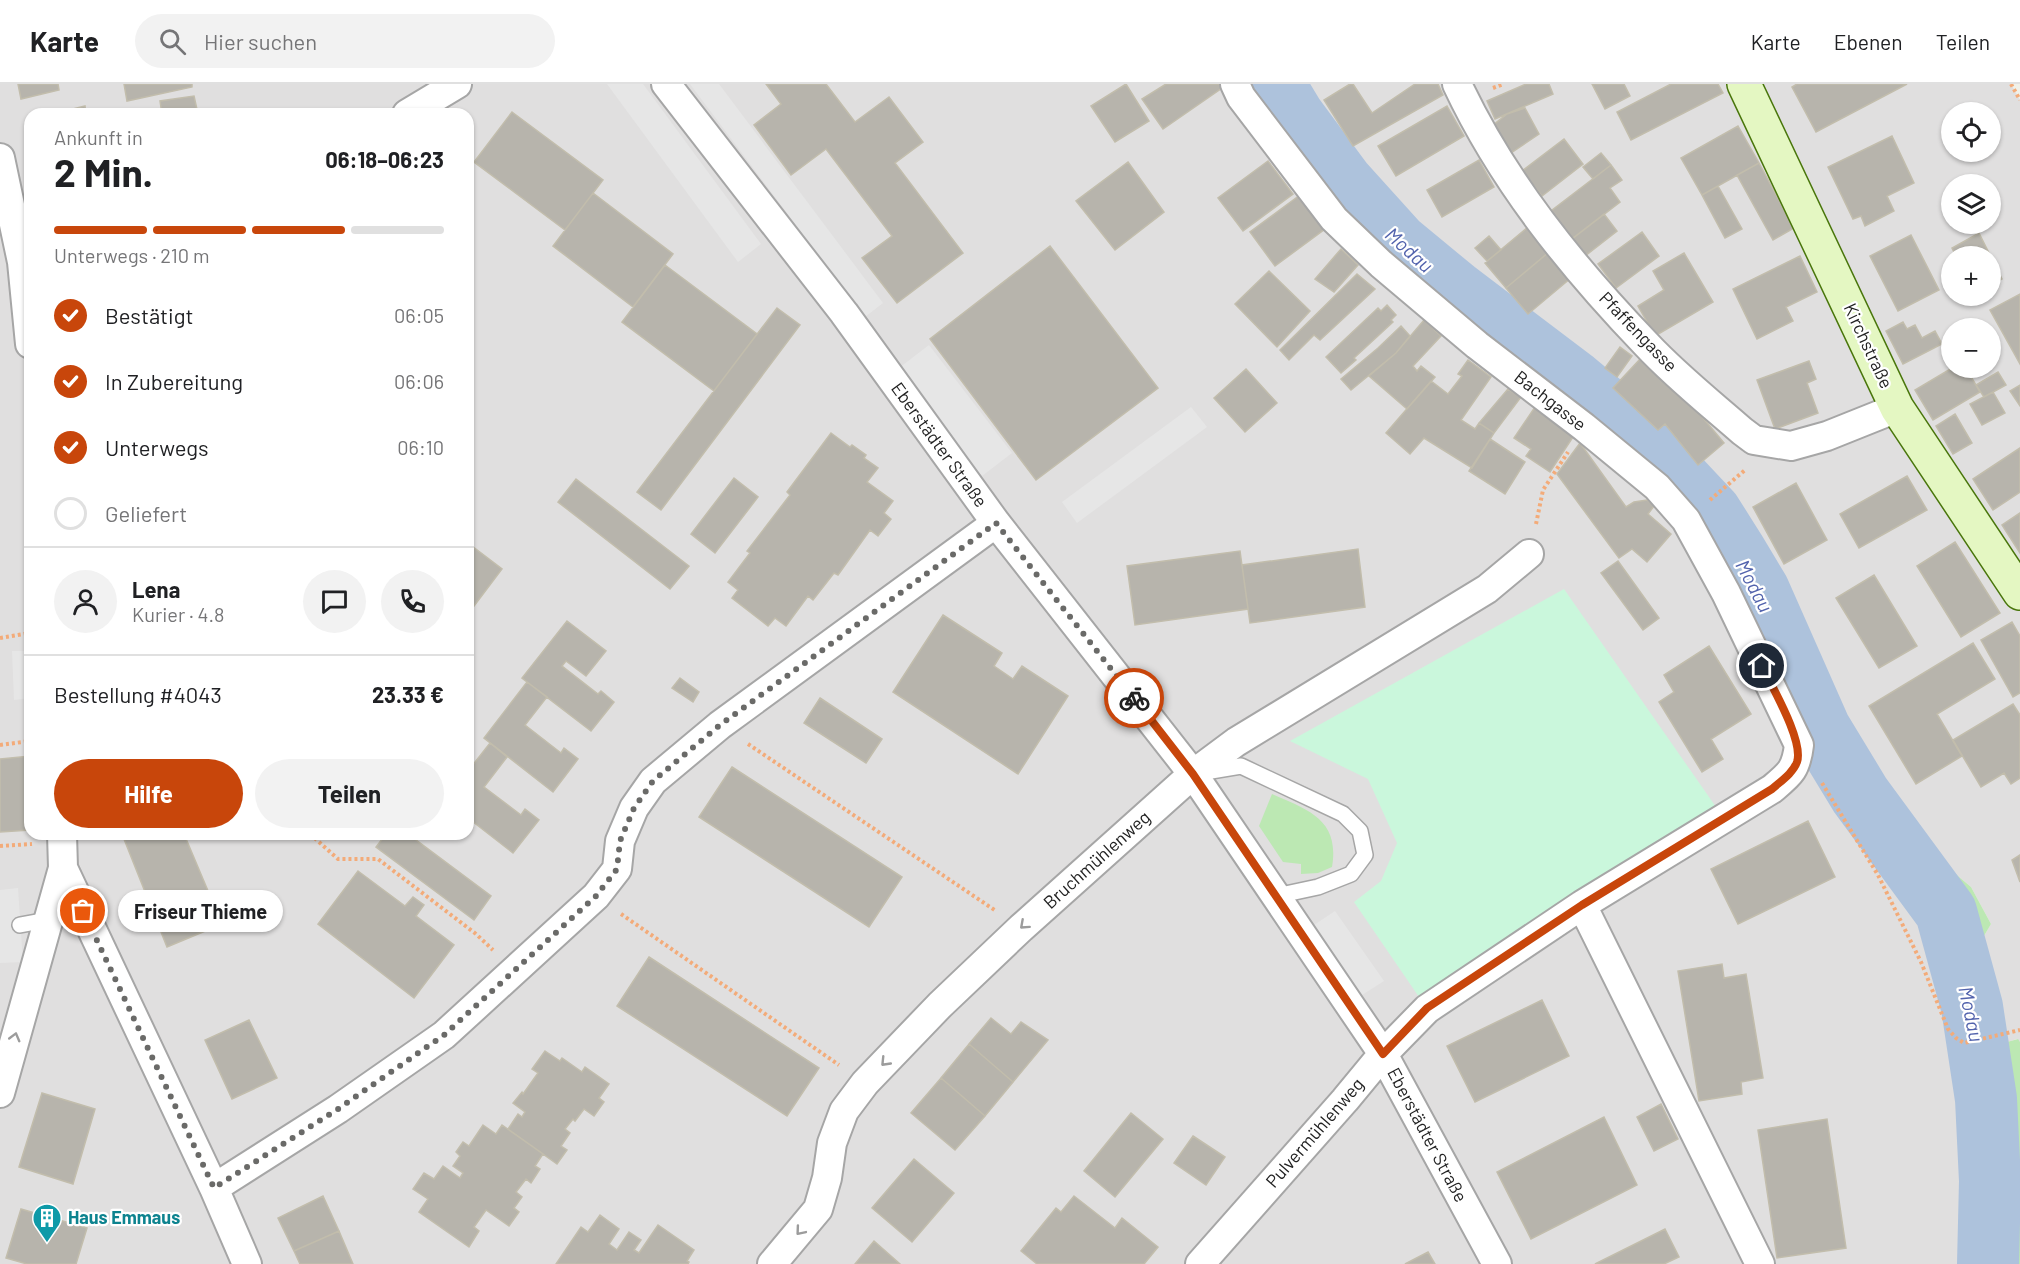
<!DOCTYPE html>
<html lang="de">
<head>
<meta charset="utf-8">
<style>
  body { margin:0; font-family:Barlow,sans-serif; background:#f2f2f2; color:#202124; height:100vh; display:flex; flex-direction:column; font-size:22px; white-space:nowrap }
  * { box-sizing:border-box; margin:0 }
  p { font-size:20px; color:#757577 }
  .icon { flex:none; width:33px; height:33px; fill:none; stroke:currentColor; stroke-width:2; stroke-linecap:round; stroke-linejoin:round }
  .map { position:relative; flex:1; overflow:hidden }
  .panel { position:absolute; left:24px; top:24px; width:450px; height:732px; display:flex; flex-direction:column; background:#fff; border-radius:18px; box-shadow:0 2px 4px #0004 }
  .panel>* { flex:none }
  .controls { position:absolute; left:1941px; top:18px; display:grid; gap:12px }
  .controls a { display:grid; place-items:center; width:60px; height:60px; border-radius:50%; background:#fff; box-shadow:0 2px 4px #0004; font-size:30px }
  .pin { position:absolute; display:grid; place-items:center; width:51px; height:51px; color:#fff; margin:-26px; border:3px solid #fff; border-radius:50%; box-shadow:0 2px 6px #0007 }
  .courier { position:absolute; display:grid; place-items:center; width:60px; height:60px; margin:-30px; border:4px solid #c8460b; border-radius:50%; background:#fff; color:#222; box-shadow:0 2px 8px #0007 }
  .bubble { position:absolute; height:42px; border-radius:21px; background:#fff; box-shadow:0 2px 4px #0004; font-size:20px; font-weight:700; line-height:42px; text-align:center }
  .overview em { font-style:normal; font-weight:700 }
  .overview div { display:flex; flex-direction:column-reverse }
  .overview { display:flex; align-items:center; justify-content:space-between; height:102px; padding:0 30px }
  h1 { font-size:39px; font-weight:700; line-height:45px }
  .bar { display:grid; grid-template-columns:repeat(4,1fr); gap:9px 6px; align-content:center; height:72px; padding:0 30px }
  .bar i { height:8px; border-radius:4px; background:#e0e0e0 }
  .bar .on { background:#c8460b }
  .bar p { grid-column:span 4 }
  .line { display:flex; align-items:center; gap:15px; padding:0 30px; border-top:2px solid #e0e0e0 }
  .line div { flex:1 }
  .round { display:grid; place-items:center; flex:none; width:63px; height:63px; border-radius:32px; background:#f2f2f2 }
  ol { padding:0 30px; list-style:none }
  li { display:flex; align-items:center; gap:18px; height:66px }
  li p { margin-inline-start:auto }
  li .icon { padding:6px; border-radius:50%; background:#c8460b; color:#fff; stroke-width:4 }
  li:last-child { color:#757577 }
  li i { width:33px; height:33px; border:3px solid #e0e0e0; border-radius:50% }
  .button { display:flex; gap:12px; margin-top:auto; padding:12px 30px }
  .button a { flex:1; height:69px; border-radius:36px; background:#c8460b; color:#fff; font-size:24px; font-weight:700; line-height:69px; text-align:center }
  .button a+a { background:#f2f2f2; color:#202124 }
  header { display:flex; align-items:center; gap:36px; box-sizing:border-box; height:84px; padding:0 30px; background:#fff; border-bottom:2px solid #e0e0e0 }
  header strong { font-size:28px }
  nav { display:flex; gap:33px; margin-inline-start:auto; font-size:21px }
  .search { width:420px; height:54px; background:#f2f2f2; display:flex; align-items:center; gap:15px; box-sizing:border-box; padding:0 21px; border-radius:33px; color:#757577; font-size:22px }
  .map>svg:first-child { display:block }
</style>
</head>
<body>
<header>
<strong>Karte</strong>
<div class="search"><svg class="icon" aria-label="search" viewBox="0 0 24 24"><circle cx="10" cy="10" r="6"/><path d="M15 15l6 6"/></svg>Hier suchen</div>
<nav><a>Karte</a><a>Ebenen</a><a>Teilen</a></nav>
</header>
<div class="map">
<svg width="2020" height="1180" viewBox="0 0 2020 1180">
  <rect width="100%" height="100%" fill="#f1f1e9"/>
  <!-- residential -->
  <path fill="#e0dfdf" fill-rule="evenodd" d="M0,0H1256L1285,53L1713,458L1747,518L1803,641L1923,822L1954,904L1967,971L1974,1058L1970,1180H0ZM30,30H468V750H30Z
    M1291,0H2011L2020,16V958L2017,955L1989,964L1975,867L1991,840L1971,803L1927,766L1878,703L1843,650L1784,532L1711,404L1606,307L1611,300L1459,186L1405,139L1353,79ZM1952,28H1990V68H1952ZM1952,100H1990V140H1952ZM1952,172H1990V212H1952ZM1952,244H1990V284H1952Z"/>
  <!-- grass -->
  <path fill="#bce8b3" d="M1256,0H1291L1353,79L1405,139L1459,186L1611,300L1606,307L1711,404L1736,437L1843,650L1878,703L1927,766L1971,803L1991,840L1975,867L1989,963L2018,955L2020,958V1180H1970L1974,1058L1967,971L1954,904L1923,822L1907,799L1845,722L1803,641L1747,518L1713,458L1439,216L1359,142L1285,53Z
    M1272,710C1309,726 1340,736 1332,783L1318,789L1301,790V780L1283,778L1259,742Z"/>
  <!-- park -->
  <path fill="#caf7dc" d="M1564,505L1716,723L1419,913L1354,818L1381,797L1397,759L1368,695L1290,657Z"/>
  <!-- parking -->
  <path fill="#e6e6e6" d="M607,0H643L761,160L738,178Z
    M690,0H719L883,219L865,233Z
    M929,261L1012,369L982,392L899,284Z
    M1191,323L1207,343L1077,439L1062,418Z
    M12,567H26L30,614L14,616Z
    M18,804L23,878L0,879V806Z
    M1335,827L1384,897L1362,911L1314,841Z"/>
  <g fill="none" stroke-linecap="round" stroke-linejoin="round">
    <!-- river -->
    <path stroke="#adc2dc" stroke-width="62" d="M1274,0L1294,33L1342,98L1398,160L1455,207L1575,298L1634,347L1711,429L1735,467L1759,507L1820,645L1860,711L1946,828L1972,923L1986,1015L1990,1097L1988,1180"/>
  </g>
  <!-- building -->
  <path fill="#b7b4ac" stroke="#c2bdac" stroke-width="1.5" d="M18,0H58L59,6L21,15Z
    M124,0H192V3L127,17Z
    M766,0H826L855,38L889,13L923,58L895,79L963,169L897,219L862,174L892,152L826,65L791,91L754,41L781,20Z
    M1126,0L1149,37L1115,58L1091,22Z
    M1166,0H1219L1222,4L1163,45L1142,15Z
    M1350,0H1353L1372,29L1415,0H1438L1443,11L1353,62L1324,16Z
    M1526,0H1549L1553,10L1495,35L1487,17Z
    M1592,0H1624L1630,12L1605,25Z
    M1671,0H1718L1723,9L1631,56L1617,28Z
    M1797,0H1907L1816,48L1792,3Z
    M194,12L198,30H162L160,17Z
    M85,22L86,30H53Z
    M1447,22L1464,52L1396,92L1378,62Z
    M1525,24L1539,50L1511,69L1492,42L1507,30Z
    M512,28L603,96L565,146L474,78Z
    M1738,42L1759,79L1702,111L1681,74Z
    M1892,52L1914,99L1887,112L1894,127L1865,142L1861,132L1853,135L1828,83Z
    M1564,55L1583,80L1542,112L1522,87Z
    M1601,69L1611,81L1593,95L1583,83Z
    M1479,76L1494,103L1442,133L1427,106Z
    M1268,77L1293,110L1243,147L1218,114Z
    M1128,78L1164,128L1115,166L1076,117Z
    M1759,79L1794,144L1773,156L1737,91Z
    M1611,81L1622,96L1610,104L1620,118L1572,155L1551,127Z
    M1718,102L1742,145L1725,154L1702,111Z
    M593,109L673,170L633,223L553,162Z
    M1300,111L1325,145L1275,182L1250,148Z
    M1604,130L1617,147L1585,172L1572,155Z
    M1528,143L1549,168L1506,204L1485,179Z
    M1642,148L1659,172L1616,204L1598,180Z
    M1979,149L2002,195L1990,201V172H1956L1952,164Z
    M1911,151L1939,206L1898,227L1870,172Z
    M1489,152L1501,166L1487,177L1475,164Z
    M1050,162L1158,304L1036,396L930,255Z
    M1341,165L1358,181L1334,208L1315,195Z
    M1549,168L1571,194L1528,230L1506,204Z
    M1684,169L1713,218L1655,252L1638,222L1664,206L1653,187Z
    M1800,172L1817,208L1786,223L1793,237L1757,255L1733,205Z
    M665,181L757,250L714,307L622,238Z
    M1269,187L1310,227L1277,263L1235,220Z
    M1357,190L1375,205L1320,256L1314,251L1289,276L1280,266Z
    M2020,210V280L1990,226Z
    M1387,221L1396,231L1391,236L1393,238L1354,274L1356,276L1341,289L1326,273L1378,224L1381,227Z
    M777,224L800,241L661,426L637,408Z
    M1424,236L1441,252L1413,282L1417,287L1421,282L1435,293L1407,325L1369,292L1396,269Z
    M1903,238L1907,245L1915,241L1922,254L1935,247L1942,260L1903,280L1886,247Z
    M1401,242L1410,252L1396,269L1351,306L1341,295L1378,264Z
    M1620,263L1632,272L1617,293L1605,284Z
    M1641,274L1688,316L1724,359L1698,381L1665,340L1658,346L1613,304Z
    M1468,276L1491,293L1461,336L1475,345L1479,339L1494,349L1472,384L1424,354L1410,370L1386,349L1431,297L1448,310L1462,292L1458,290Z
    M1809,277L1816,295L1807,299L1818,329L1775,345L1757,296Z
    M1952,284H1966L1980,308L1933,336L1915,306Z
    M1246,285L1277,319L1245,348L1214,314Z
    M1998,288L2006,301L1984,313L1976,301Z
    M2020,301V322L2010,307Z
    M1508,305L1521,313L1494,349L1479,339Z
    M1993,308L2005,329L1982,341L1970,320Z
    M1535,323L1575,350L1550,388L1526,372L1531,365L1514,354Z
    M1955,330L1972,359L1953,370L1936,342Z
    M831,349L850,363L852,361L866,371L864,374L878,384L867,398L893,417L884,429L891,435L878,452L870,446L838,491L834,489L813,516L808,512L786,542L775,534L768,542L732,514L738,506L728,498L750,469L747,467L790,411L787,408Z
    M1490,355L1525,378L1505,410L1469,387Z
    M1580,359L1626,423L1634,418L1647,416L1654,422L1648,430L1671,450L1647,478L1632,465L1619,474L1557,390Z
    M2020,364V408L1993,426L1973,395Z
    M1907,392L1927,426L1859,464L1840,430Z
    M734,394L758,413L715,469L691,450Z
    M576,395L689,482L670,505L558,418Z
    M1796,399L1827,456L1784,480L1753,423Z
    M2020,429V469L2002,441Z
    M1955,458L2000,529L1961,553L1917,482Z
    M468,459L502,485L468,530Z
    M1358,465L1365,523L1250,539L1242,481Z
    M1240,467L1248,525L1135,541L1127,482Z
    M1618,477L1659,534L1643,546L1601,489Z
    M1874,491L1917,562L1879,584L1836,514Z
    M943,531L1002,569L994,582L1013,595L1022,582L1068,612L1018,690L893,608Z
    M567,537L606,567L586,592L566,577L562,582L598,610L601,607L614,618L591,647L522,594Z
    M2012,538L2020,552V609L2013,613L1981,556Z
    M1973,559L1995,595L1937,630L1962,672L1916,700L1869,622Z
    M1709,562L1751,630L1711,655L1723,675L1702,688L1659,618L1674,608L1664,591Z
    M680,594L699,608L693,618L672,604Z
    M527,598L547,613L525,641L561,669L564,664L578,675L553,708L484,654Z
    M820,614L882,655L866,679L804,639Z
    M2013,620L2020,631V694L2011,700L2004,689L1981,703L1953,656Z
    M490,659L507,673L484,703L521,731L525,725L539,736L513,769L468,734V687Z
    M30,672V746L0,748V675Z
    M732,683L902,793L869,843L699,733Z
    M1808,737L1835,793L1738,840L1711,785Z
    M122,750H184L222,840L167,863Z
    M386,750H408L491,812L474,836L376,763Z
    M2020,771V798L2012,776Z
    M358,787L405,822L413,813L424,821L416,832L454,861L414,914L318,840Z
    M649,873L819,984L787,1032L617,922Z
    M1722,880L1724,894L1746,890L1763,994L1741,998L1742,1010L1699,1017L1678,887Z
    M1542,916L1569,972L1475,1018L1447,962Z
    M991,934L1011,950L1021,938L1048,956L1013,998L969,960Z
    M249,936L277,994L232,1015L205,956Z
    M969,960L1013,998L985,1032L941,994Z
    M545,967L560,977L562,974L582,988L585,983L609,1000L599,1014L604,1018L594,1032L584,1025L575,1037L573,1035L565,1045L570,1049L561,1062L567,1066L557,1080L508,1045L518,1030L522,1033L525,1028L513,1019L522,1008L523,1010L538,989L532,985Z
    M941,994L985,1032L955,1066L911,1029Z
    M42,1009L95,1025L73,1100L19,1083Z
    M1661,1020L1678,1055L1654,1067L1637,1033Z
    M1131,1029L1163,1055L1115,1113L1084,1087Z
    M1604,1033L1637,1101L1531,1155L1497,1088Z
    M1827,1035L1846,1164L1777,1174L1758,1046Z
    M483,1041L496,1050L502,1041L543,1070L535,1082L540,1085L531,1099L526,1095L516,1108L522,1113L514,1124L519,1128L509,1142L486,1126L474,1143L479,1147L469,1163L419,1128L428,1115L413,1105L424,1089L434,1095L443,1082L460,1094L463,1089L453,1082L460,1072L456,1068L463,1058L469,1062Z
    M1193,1052L1225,1073L1206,1101L1174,1079Z
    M914,1075L954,1109L912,1158L872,1124Z
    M323,1112L339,1147L294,1167L278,1134Z
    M1074,1112L1115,1144L1122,1134L1158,1163L1144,1180H1037L1021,1167L1056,1124L1061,1128Z
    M21,1125L87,1144L76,1180H27L6,1174Z
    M600,1131L619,1145L609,1160L617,1166L629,1148L641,1156L634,1166L639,1169L658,1141L694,1166L687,1177L689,1178L688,1180H556L581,1143L588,1148Z
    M1665,1145L1679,1173L1664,1180H1595Z
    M339,1147L353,1180H300L294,1167Z
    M874,1157L900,1180H855Z
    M1428,1168L1435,1180H1405Z"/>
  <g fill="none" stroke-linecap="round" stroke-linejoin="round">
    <!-- lane casing -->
    <g stroke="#a6a6a6" stroke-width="18">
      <path id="lane" d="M1205,688L1241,682L1343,730L1360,747L1365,771L1351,790L1318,803L1276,812
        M20,841L47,836"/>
    </g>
    <!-- street casing -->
    <g stroke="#a6a6a6" stroke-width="32">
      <path id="street" d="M666,0L844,229L996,439L1193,690L1383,970L1497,1180
        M1457,0C1503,98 1572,183 1647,261C1676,292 1710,319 1742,347L1754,356L1791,362L1827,352L1897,324
        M407,30L457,0
        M0,74L22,178L30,260
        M63,784L214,1104L247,1180
        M1582,821L1760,1180
        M0,1009L63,784L62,750
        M214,1104L338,1025L444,951L596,812L617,785L620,757L634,724L653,697L720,641L996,439
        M772,1180L818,1125L827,1094L832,1059L844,1027L865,999L940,921L1021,844L1193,690L1236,658L1487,505L1529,470
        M1200,1180L1345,1016L1383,970L1427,925L1582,821L1772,705C1790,690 1796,686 1799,661L1726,509L1686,436L1657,403L1584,343L1477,261L1381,180L1334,135L1241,13L1235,0"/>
    </g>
    <!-- secondary casing -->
    <g stroke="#49760b" stroke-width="36">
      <path id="secondary" d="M1744,0L1897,324L2020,509"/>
    </g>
    <!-- path -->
    <path stroke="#f3ab79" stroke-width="4" stroke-dasharray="3 3" stroke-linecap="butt" d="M2011,0L2020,16
      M1493,4L1504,0
      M1710,416L1745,386
      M1536,440L1543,406L1568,368
      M0,554L30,549
      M748,660L996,827
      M0,661L30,657
      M1822,699L1878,791L1921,878L1948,945L1956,954L1964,959L2020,946
      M310,750L338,775H378L476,850L493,866
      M0,762L32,760
      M621,830L839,981"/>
    <!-- lane -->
    <use href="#lane" stroke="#fff" stroke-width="15"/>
    <!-- street -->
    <use href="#street" stroke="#fff" stroke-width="28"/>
    <!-- secondary -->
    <use href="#secondary" stroke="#e4f7c2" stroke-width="33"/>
  </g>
  <!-- one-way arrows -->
  <defs><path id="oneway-chevron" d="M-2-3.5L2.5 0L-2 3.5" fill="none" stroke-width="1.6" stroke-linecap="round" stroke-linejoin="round" transform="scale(1.5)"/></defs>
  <g stroke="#9c9c9c">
    <use href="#oneway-chevron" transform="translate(1024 841) rotate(138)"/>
    <use href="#oneway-chevron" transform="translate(15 953) rotate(-75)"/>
    <use href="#oneway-chevron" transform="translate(885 978) rotate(134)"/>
    <use href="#oneway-chevron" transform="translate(800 1147) rotate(130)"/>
  </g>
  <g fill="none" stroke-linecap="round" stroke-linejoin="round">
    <!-- done -->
    <path stroke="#6a6a68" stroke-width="6" stroke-dasharray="0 10.8" d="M83,827L214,1104L338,1025L444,951L596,812L617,785L620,757L634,724L653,697L720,641L996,439L1134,614"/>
    <!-- route -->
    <path stroke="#c8460b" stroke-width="8" d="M1134,614L1193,690L1383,970L1427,924L1582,821L1772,705C1781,697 1793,689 1797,678C1804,657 1772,603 1762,582"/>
  </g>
  <!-- icons -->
  <defs>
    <g id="building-pin" transform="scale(1.5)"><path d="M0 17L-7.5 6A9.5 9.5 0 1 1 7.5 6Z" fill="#0f9aa8" stroke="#fff"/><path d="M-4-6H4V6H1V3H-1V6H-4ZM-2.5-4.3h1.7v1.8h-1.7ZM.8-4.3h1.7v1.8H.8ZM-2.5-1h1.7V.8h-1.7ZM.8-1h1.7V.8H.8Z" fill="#fff"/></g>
  </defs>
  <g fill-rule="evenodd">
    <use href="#building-pin" x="47" y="1134"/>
  </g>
  <g text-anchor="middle" stroke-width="4.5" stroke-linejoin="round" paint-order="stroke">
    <!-- street labels -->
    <g font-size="18" fill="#222" stroke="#fff">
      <text transform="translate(1638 248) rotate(46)" y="6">Pfaffengasse</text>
      <text transform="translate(1868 262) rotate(65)" y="6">Kirchstraße</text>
      <text transform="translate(1550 317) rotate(38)" y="6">Bachgasse</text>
      <text transform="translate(939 361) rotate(54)" y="6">Eberstädter Straße</text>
      <text transform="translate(1097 776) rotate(-42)" y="6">Bruchmühlenweg</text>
      <text transform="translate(1315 1049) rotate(-49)" y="6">Pulvermühlenweg</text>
      <text transform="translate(1427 1051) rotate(62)" y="6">Eberstädter Straße</text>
    </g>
    <!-- culture labels -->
    <g font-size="18" font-weight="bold" fill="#0d838f" stroke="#fff" text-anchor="start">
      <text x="68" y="1140">Haus Emmaus</text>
    </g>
    <!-- water labels -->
    <g font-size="20" font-style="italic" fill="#5263ad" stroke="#fff">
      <text transform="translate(1409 166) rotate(42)" y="7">Modau</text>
      <text transform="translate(1754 502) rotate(62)" y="7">Modau</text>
      <text transform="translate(1971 930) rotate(78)" y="7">Modau</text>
    </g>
  </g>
</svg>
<div class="controls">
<a><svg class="icon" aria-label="locate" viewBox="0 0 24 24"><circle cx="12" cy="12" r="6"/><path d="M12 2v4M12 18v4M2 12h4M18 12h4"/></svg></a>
<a><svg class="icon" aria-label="layers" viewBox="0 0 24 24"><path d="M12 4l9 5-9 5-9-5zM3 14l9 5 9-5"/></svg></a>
<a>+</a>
<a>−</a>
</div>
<div class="pin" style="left:83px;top:827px;background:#ea580c"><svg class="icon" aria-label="bag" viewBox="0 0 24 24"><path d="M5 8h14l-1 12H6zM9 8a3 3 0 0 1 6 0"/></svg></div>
<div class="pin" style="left:1762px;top:582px;background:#1f2937"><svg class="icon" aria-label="home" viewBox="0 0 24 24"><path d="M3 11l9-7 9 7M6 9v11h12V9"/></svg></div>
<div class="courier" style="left:1134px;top:614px"><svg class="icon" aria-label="bike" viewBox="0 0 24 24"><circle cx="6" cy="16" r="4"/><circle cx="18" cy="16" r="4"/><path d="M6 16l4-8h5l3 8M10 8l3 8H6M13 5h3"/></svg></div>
<div class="bubble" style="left:118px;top:806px;width:165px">Friseur Thieme</div>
<section class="panel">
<div class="overview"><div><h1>2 Min.</h1><p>Ankunft in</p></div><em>06:18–06:23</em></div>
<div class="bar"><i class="on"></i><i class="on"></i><i class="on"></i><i></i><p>Unterwegs · 210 m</p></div>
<ol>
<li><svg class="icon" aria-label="check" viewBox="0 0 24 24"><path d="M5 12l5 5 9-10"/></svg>Bestätigt<p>06:05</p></li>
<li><svg class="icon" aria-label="check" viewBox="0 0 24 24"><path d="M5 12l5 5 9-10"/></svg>In Zubereitung<p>06:06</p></li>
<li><svg class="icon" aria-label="check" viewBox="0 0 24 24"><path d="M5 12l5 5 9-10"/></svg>Unterwegs<p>06:10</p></li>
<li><i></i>Geliefert</li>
</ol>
<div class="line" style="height:108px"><a class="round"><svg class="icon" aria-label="person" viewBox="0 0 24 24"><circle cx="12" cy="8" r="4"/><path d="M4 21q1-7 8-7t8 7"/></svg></a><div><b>Lena</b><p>Kurier · 4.8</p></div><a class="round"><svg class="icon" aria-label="chat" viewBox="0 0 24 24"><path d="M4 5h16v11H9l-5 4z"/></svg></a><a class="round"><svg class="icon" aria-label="phone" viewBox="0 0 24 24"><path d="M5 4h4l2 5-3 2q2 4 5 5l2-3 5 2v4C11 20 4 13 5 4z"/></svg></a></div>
<div class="line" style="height:78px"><div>Bestellung #4043</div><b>23.33 €</b></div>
<div class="button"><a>Hilfe</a><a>Teilen</a></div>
</section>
</div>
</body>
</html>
